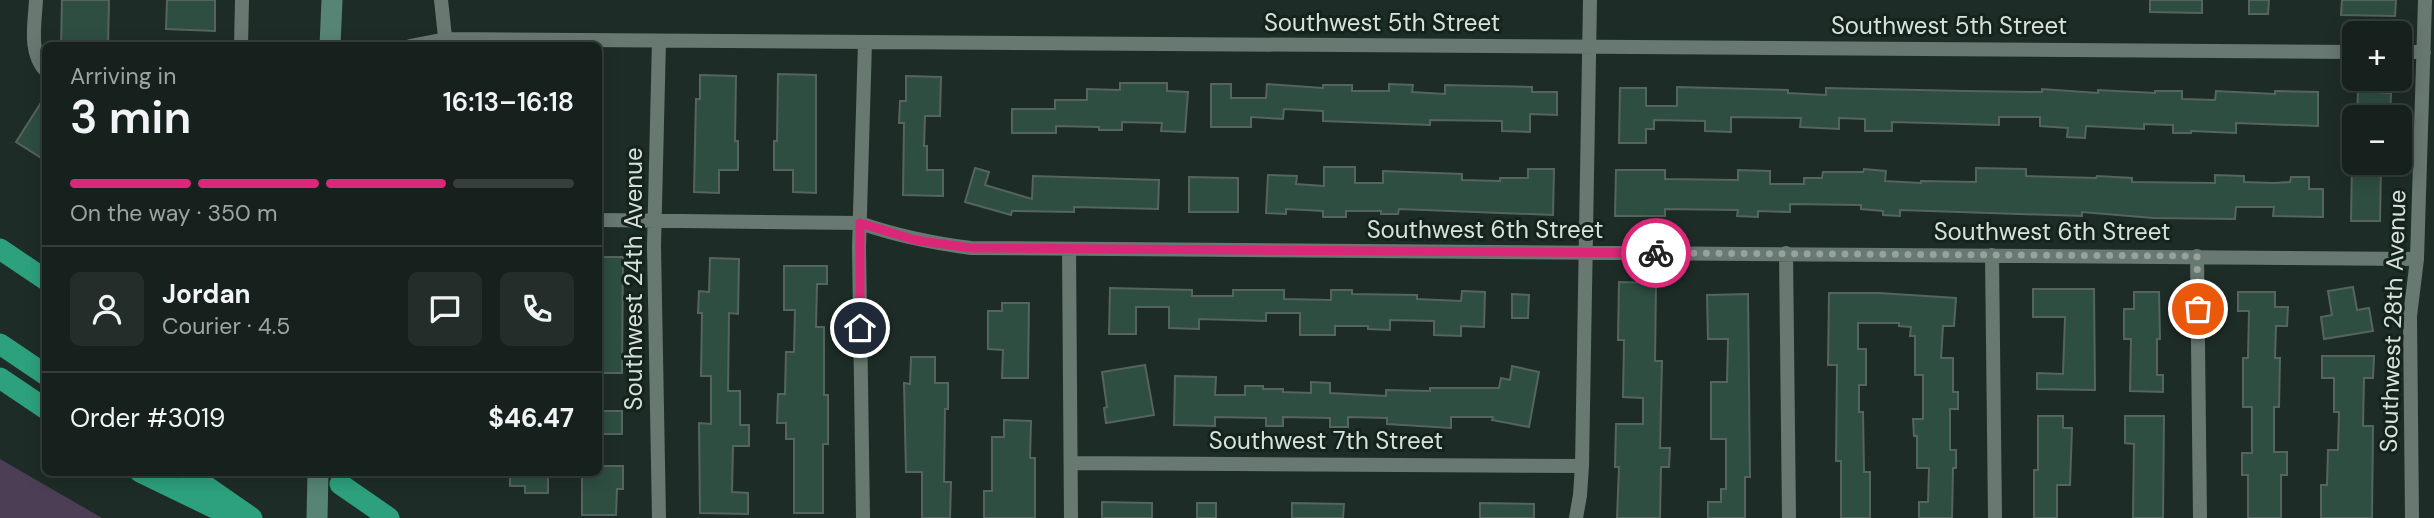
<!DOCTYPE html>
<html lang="en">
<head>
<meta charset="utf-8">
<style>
  body { margin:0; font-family:"DM Sans",sans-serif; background:#232e2a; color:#f1f3f6; height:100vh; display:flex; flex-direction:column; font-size:26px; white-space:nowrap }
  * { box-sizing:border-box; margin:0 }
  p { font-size:23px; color:#9ea3a4 }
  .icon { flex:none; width:38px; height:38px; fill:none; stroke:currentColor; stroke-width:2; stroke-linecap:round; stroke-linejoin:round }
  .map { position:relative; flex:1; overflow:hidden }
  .drawer { position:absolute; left:42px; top:42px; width:560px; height:434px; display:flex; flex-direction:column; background:#16211d; border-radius:10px; box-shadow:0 4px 18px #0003,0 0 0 2px #353e3b }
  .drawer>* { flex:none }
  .controls { position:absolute; left:2342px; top:21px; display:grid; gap:14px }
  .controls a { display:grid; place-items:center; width:70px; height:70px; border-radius:10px; background:#16211d; box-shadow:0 4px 18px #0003,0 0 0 2px #353e3b; font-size:35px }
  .pin { position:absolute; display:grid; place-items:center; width:60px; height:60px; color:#fff; margin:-30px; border:4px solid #fff; border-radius:50%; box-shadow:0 2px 7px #0007 }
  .courier { position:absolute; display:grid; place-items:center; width:70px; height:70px; margin:-35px; border:5px solid #db2777; border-radius:50%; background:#fff; color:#222; box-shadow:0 2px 9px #0007 }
  .overview em { font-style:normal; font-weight:600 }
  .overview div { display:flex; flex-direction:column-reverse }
  .overview { display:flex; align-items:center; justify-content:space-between; height:119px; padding:0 28px }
  h1 { font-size:46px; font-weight:600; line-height:52px }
  .bar { display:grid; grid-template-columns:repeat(4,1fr); gap:10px 7px; align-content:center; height:84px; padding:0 28px }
  .bar i { height:9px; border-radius:5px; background:#353e3b }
  .bar .current { background:#db2777 }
  .bar p { grid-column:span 4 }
  .line { display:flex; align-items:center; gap:18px; padding:0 28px; border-top:2px solid #353e3b }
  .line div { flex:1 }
  .round { display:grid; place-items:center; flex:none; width:74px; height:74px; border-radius:10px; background:#232e2a }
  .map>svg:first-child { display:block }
</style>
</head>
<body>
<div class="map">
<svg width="2434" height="518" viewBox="0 0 2434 518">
  <rect width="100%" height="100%" fill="#1e2c27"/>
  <!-- green -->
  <path fill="#4c3e54" d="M0,459L102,518H0Z"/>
  <!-- building -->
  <path fill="#2e4e42" stroke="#55645e" stroke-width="2" d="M62,0H109L108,46H61Z
    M167,0H215V31L166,29Z
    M2150,0H2202V13L2150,12Z
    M2249,0H2269L2268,14H2249Z
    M2342,0H2396L2395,16L2341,15Z
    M778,74L816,75V193L793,192V170H774V141H777Z
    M700,75L736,76L735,141H738V170H719V193L694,192L696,99H700Z
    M906,76L941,77L940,116H925L924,146H927V170H943V196L903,195L904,123H899L900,101H906Z
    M1120,83H1167V91L1188,92L1185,132L1161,131L1162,123L1122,122V130H1099V127L1056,126V133H1012V109H1055V100H1087V89L1120,90Z
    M1211,84H1231V98H1266L1267,84L1323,88V85H1352V91H1389V84L1413,85L1412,92L1445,94V85L1532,87V92H1557V115L1530,114V132L1502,131V121L1430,120V125L1323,121V111L1284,109L1283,119L1251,117V127H1211Z
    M1677,87L1788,90V93L1826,95V88L1965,91L2042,92V89L2098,93V90L2155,93V91H2182V99L2215,100L2216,91L2275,94V91L2318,92V126L2236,123V133L2191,131V133H2173V125L2144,124V129L2086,126L2085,138L2067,137L2068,128L2040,126V117H1999V125L1892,122V131H1865V119L1839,118V129L1800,127L1801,118L1731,117V132L1705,131V121L1654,120V129H1646V143H1619L1620,88H1646V106H1677Z
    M2358,91L2391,93L2390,117H2357Z
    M46,95V161L16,142Z
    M2352,163H2381L2380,221H2351Z
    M1324,167H1355V183H1383V171L1462,174V180L1500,181V178H1528V169H1554L1553,215L1399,209L1398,214H1381V211H1346V217H1323V211L1286,209V214L1266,213L1268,175L1297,176L1296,184L1324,186Z
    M975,168L989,172L985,185L1032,199L1033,176L1159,180L1158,209L1074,207V212L1012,211L1011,215L965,202Z
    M1976,168L2026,169V176L2096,178L2097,176L2132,178V182L2215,183V175L2244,176V182L2274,183L2290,182L2291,177H2309V189H2323V217L2273,216L2274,207H2236L2235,219L2153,218L2082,212V216L1900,210V216L1883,215V211L1861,209V205L1790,204V212L1758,211V217L1737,216L1738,210L1665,209V216H1615L1616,170H1665V179L1738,180V170L1770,171V184H1804V178H1822L1823,172H1863L1864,169L1886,171L1885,181L1921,183V181L1976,182Z
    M1189,177L1238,178V212H1189Z
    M598,257H623L622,373H598Z
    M710,258L739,259L738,314L729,313L728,391H740V425H749V446H733L732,492L748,493V514L700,513L699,423L711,424V376H701L702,313H698L699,291L709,292Z
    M784,266H827V284H817L816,327H824V395H828V444H823V513H794V439H786V423H777L778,394H785L786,352H794L795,310H784Z
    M1619,282L1656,283L1655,361H1662L1660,448H1670L1669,467H1661L1660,518H1617L1619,467H1615L1616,424H1643V398L1623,397L1624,340H1618Z
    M2353,287L2357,310L2369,308L2373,331L2324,339L2321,317L2332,315L2328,291Z
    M1110,288L1192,290V296H1233V290H1284V299L1331,300V290H1352V294L1417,295V299L1461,301L1462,291L1485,292L1484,327L1461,326V336L1434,335V321L1390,320V330L1368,329V326H1335V335H1300V313H1266V321L1199,319V329L1169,328V307H1136V334H1109Z
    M2033,289H2094L2095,390L2037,389V373L2063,374L2065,317H2033Z
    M2134,292H2159L2160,339H2157V375H2163V392L2130,391L2131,339H2124V309H2134Z
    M2238,292H2275V307H2288L2287,326H2276L2275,358H2280L2279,407H2274V452H2287V475H2281V518H2248V475H2242V453H2252V407H2243V358H2248L2249,311H2238Z
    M1829,293H1879L1956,298L1954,326H1943L1941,358H1953V392H1958V409H1950V450H1956V468H1953L1952,518H1919V502H1928L1929,468H1917V436H1914L1913,419H1923V375H1915V336H1910L1911,327L1899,326V323H1858V349H1866V385H1859V412H1863L1864,472H1870V518H1841V461H1836L1837,365H1828Z
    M1512,294L1529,295L1528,318H1512Z
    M1748,294L1750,477H1745V518H1708V502H1721V489H1726V439H1711V382H1727L1728,339H1708L1707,295Z
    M1002,303H1029L1028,378H1002L1003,350L988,349V311H1002Z
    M2322,356H2374L2373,378H2364L2363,426H2373L2372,518H2321V485H2327L2328,450H2338L2339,412H2334V378H2322Z
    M911,357H935V383H948V409H945L944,482H951L950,518H922V472H906L904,383L910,384Z
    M1145,365L1154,415L1106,423L1104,408L1107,407L1102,372Z
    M1512,366L1539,372L1529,427L1492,420L1493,417H1451V428L1387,424V418L1348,417V427H1330V418L1283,417V426H1266V418L1215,417V426L1174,425L1175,376L1216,377L1215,395H1245V386H1263V389H1283V392L1311,393V382L1330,383V393L1386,396V390L1430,391V388H1499L1501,378L1510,380Z
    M598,411H622V434H598Z
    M2038,416H2063V428H2072L2070,485H2057V518H2034V470H2038Z
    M2125,416H2164L2163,518H2133L2134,444L2125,443Z
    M1004,420L1031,421L1030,458H1035V518H984V491H992V437H1004Z
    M598,466H623V489H617L616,515H582V472H598Z
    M510,472H548V493H525V486H510Z
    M1102,502L1152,503V518H1102Z
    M1197,503H1216V518H1197Z
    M1292,503L1344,504L1343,518H1292Z
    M1480,503L1534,504V518H1480Z"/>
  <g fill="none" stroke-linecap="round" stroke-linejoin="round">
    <!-- street -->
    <path stroke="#687972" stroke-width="14" d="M36,0C35,23 28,53 46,71
      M441,0L446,46
      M241,46L242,0
      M410,46L446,39L2354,52
      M2399,52H2424
      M598,220L860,223C897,236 932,243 971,248L2417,259
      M1069,249L1071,518
      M1786,253L1789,518
      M1992,255L1995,518
      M2197,256L2200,518
      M1071,463L1582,466
      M659,518L654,246L659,41
      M863,518L859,247L865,42
      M1576,518L1580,495L1582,466L1590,0
      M2412,518L2410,316L2417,259L2425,0"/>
    <!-- secondary -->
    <path stroke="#568575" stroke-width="21" d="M330,46L332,0
      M317,518L318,472"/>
    <!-- highway -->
    <path stroke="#2da17d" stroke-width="21" d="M0,249L46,280
      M0,344L46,375
      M0,378L46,409
      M140,472L235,518
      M186,472L252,518
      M340,484L389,518"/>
  </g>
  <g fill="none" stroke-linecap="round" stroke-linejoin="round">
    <!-- done -->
    <path stroke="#97a29d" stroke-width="7" stroke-dasharray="0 12.6" d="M1656,253L2197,256L2198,309"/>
    <!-- route -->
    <path stroke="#db2777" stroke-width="9" d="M860,328V223L915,240L971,248L1656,253"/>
  </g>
  <g text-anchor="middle" stroke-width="6" stroke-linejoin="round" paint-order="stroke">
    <!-- street labels -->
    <g font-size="24" fill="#d8e1dd" stroke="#15231d">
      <text x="1382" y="31">Southwest 5th Street</text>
      <text x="1949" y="34">Southwest 5th Street</text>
      <text x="1485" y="238">Southwest 6th Street</text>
      <text x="2052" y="240">Southwest 6th Street</text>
      <text transform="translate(634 279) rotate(-90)" y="8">Southwest 24th Avenue</text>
      <text transform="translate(2393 321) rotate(-88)" y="8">Southwest 28th Avenue</text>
      <text x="1326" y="449">Southwest 7th Street</text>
    </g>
  </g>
</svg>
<div class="controls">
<a>+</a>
<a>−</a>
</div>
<div class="pin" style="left:2198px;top:309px;background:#ea580c"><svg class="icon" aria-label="bag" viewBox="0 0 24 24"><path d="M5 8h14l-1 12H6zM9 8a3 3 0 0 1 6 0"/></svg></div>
<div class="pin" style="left:860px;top:328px;background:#1f2937"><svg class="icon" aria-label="home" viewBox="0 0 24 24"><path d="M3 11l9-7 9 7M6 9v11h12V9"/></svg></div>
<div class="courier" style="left:1656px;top:253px"><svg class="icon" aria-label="bike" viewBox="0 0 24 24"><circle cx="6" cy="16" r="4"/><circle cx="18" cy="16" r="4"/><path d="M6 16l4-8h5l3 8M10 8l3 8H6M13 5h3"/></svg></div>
<section class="drawer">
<div class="overview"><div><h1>3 min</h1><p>Arriving in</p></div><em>16:13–16:18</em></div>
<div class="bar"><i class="current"></i><i class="current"></i><i class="current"></i><i></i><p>On the way · 350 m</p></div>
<div class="line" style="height:126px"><a class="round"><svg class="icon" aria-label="person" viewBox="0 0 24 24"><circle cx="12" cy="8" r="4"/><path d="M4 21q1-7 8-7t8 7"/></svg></a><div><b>Jordan</b><p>Courier · 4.5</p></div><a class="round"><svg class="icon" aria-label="chat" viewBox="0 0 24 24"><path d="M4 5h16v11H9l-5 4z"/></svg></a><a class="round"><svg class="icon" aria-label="phone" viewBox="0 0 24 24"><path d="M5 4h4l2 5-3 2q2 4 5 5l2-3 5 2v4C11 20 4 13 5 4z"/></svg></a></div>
<div class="line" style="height:91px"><div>Order #3019</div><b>$46.47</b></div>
</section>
</div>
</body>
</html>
